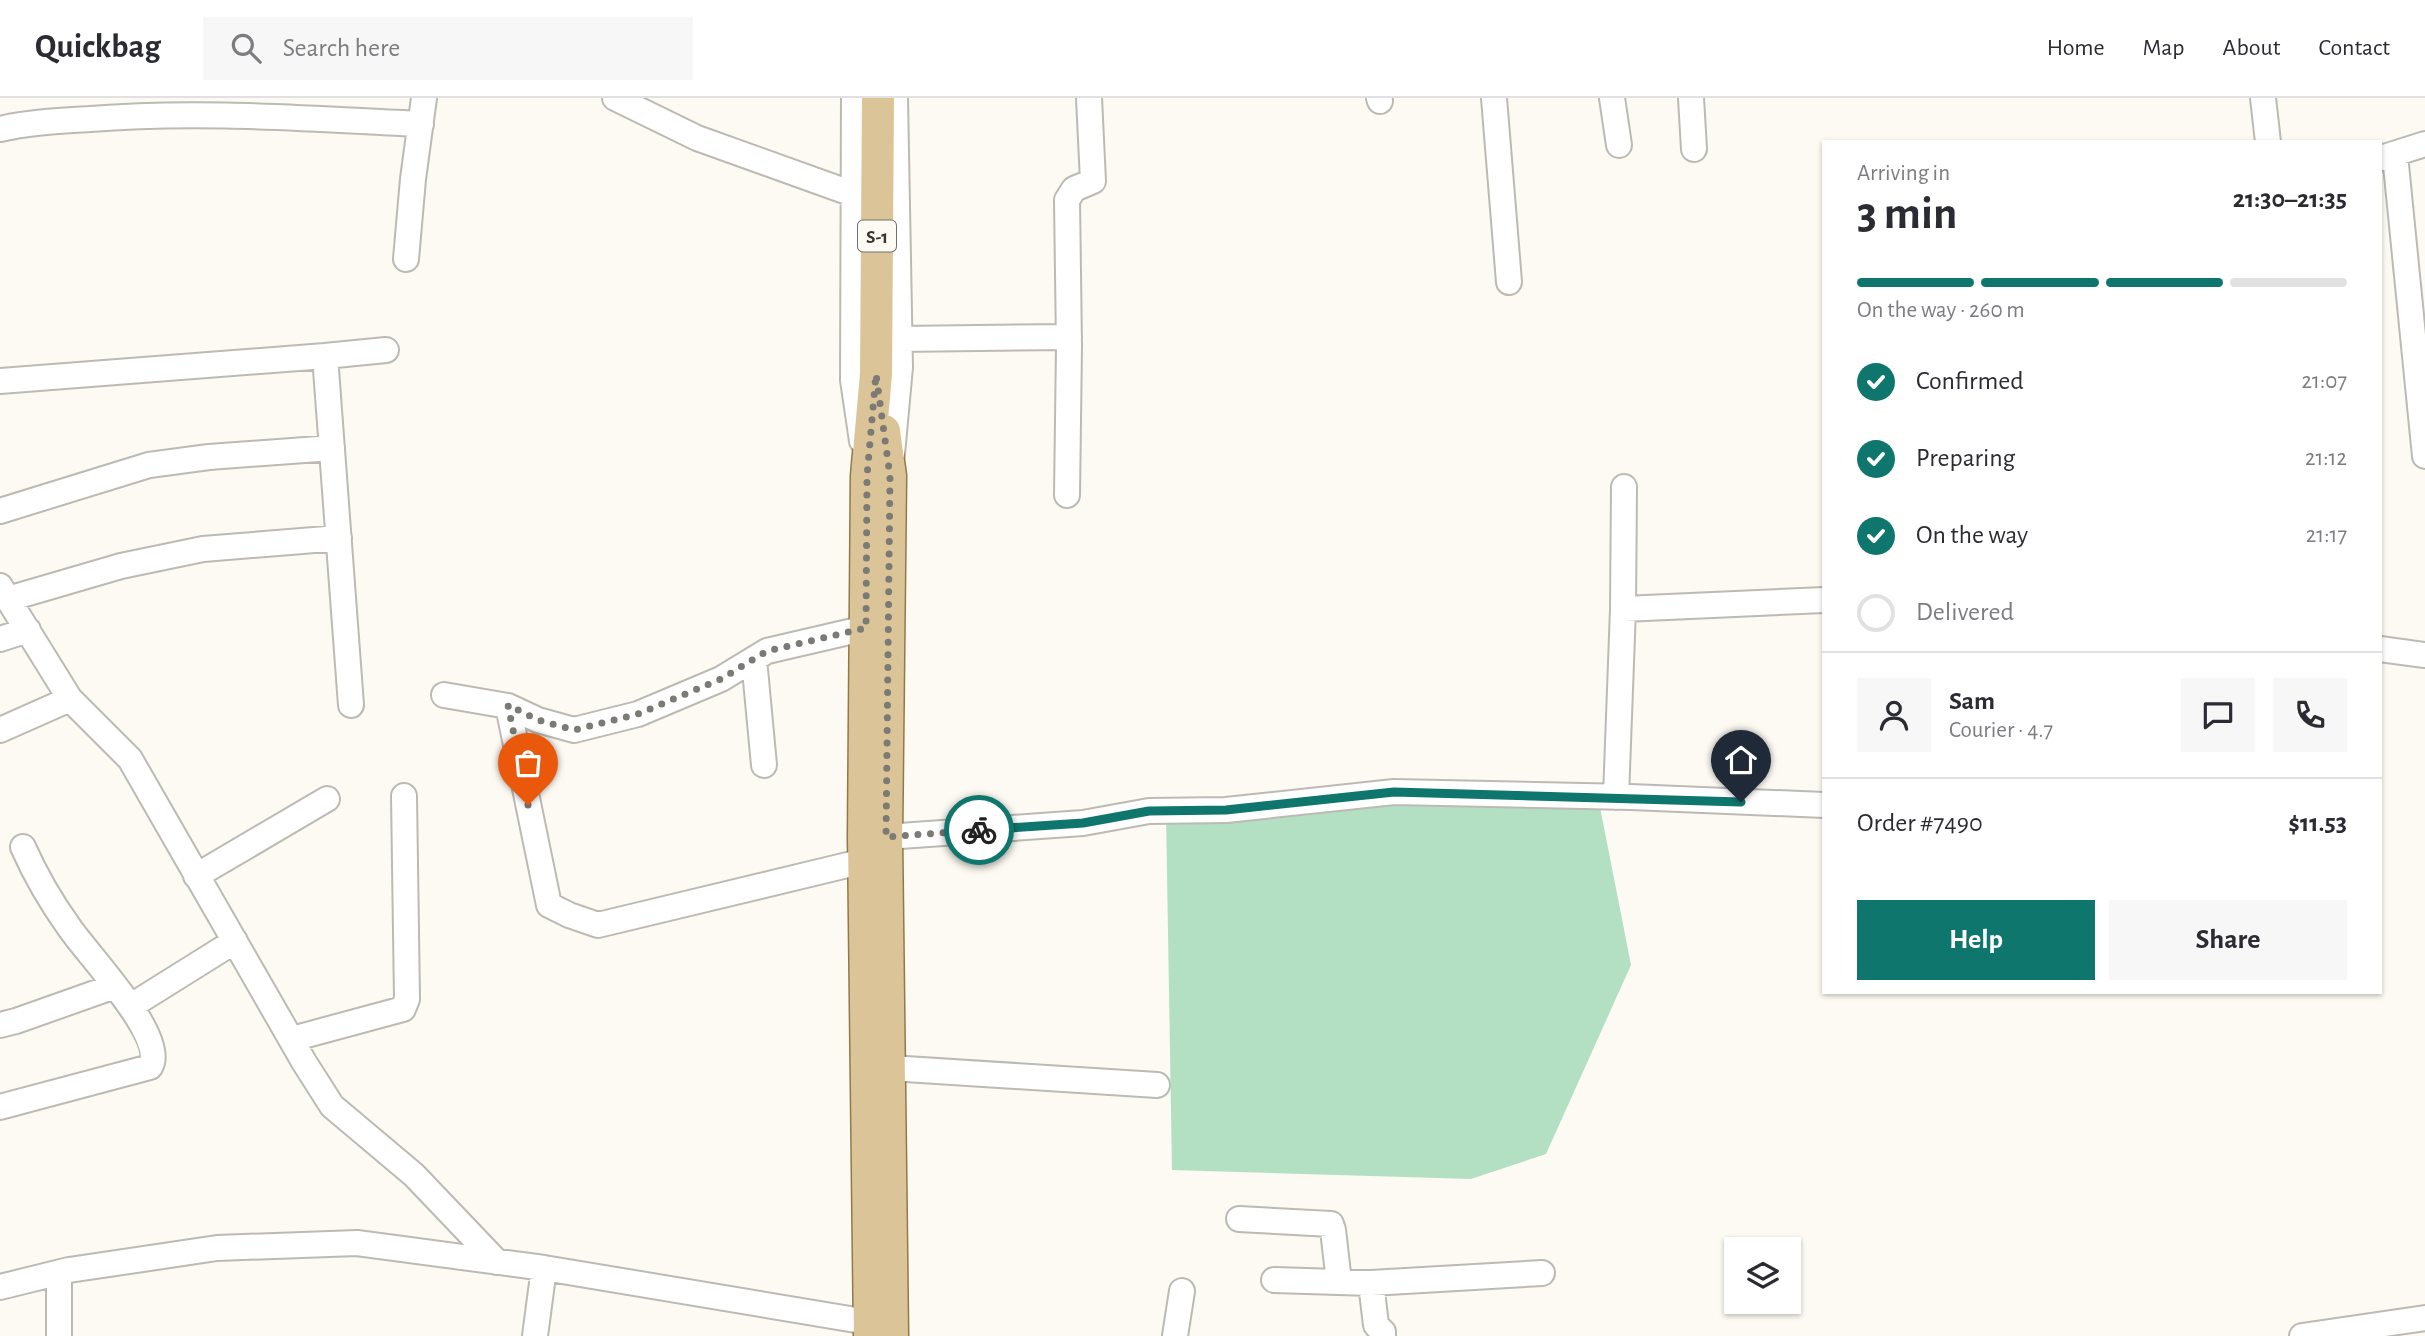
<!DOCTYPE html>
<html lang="en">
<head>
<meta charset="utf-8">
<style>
  body { margin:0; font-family:"Alegreya Sans",sans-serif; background:#f7f7f7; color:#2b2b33; height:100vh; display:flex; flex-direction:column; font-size:26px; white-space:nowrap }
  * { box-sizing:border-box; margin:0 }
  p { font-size:23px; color:#7c7c81 }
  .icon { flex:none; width:38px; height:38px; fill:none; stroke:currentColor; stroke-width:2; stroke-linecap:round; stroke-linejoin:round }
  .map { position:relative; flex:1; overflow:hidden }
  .drawer { position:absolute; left:1822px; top:42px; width:560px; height:854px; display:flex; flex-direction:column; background:#fff; border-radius:0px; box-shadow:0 2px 5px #0004 }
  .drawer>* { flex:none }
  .fabs { position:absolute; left:1724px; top:1139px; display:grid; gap:14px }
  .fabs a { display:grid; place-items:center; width:77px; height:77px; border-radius:0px; background:#fff; box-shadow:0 2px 5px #0004; font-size:35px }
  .pin { position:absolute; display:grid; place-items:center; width:60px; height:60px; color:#fff; margin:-72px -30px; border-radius:50% 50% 50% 0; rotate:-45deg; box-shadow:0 0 7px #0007 }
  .pin .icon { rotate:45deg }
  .courier { position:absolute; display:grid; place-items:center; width:70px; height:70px; margin:-35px; border:5px solid #0f766e; border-radius:50%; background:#fff; color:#222; box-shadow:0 2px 9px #0007 }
  .summary em { font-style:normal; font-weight:700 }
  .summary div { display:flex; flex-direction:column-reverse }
  .summary { display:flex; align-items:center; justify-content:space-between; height:119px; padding:0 35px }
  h1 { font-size:46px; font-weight:700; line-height:52px }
  .bar { display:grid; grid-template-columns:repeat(4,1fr); gap:10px 7px; align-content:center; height:84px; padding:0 35px }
  .bar i { height:9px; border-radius:5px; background:#e1e1e2 }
  .bar .active { background:#0f766e }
  .bar p { grid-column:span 4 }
  .line { display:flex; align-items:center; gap:18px; padding:0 35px; border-top:2px solid #e1e1e2 }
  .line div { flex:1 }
  .round { display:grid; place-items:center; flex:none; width:74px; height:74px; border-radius:0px; background:#f7f7f7 }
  ol { padding:0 35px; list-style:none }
  li { display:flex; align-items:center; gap:21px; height:77px }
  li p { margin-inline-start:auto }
  li .icon { padding:7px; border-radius:50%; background:#0f766e; color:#fff; stroke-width:4 }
  li:last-child { color:#7c7c81 }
  li i { width:38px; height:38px; border:4px solid #e1e1e2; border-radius:50% }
  .button { display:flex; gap:14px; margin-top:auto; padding:14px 35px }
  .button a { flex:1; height:80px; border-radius:0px; background:#0f766e; color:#fff; font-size:28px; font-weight:700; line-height:80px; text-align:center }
  .button a+a { background:#f7f7f7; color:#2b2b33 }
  header { display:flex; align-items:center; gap:42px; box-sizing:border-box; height:98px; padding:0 35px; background:#fff; border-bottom:2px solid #e1e1e2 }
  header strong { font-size:33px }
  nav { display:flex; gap:38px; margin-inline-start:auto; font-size:24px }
  .search { width:490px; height:63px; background:#f7f7f7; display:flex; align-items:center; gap:18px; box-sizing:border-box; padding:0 24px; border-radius:0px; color:#7c7c81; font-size:26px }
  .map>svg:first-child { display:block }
</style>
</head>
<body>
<header>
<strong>Quickbag</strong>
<div class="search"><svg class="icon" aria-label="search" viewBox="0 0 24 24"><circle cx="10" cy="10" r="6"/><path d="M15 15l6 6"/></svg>Search here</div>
<nav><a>Home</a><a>Map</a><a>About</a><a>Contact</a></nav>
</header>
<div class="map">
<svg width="2425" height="1238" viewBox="0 0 2425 1238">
  <rect width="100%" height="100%" fill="#fcfaf2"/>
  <!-- green -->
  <path fill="#b3e0c2" d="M1598,699L1631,867L1546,1056L1471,1081L1172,1072L1166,714Z"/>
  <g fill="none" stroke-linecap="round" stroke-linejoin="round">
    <!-- minor casing -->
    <g stroke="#bcbab3" stroke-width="28">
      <path id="minor" d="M615,0L697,40L853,96
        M854,0L853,282L862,343
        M1379,0L1380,3
        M1494,0L1509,184
        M1612,0L1619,47
        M1691,0L1694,51
        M2263,0L2268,44
        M0,31C30,24 60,23 90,21C200,12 311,21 421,26
        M2395,57L2425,358
        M2381,60L2425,46
        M406,161L413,81L424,0
        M899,241L1069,239
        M325,258L386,252
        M0,283L325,258L351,607
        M892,356L900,269L895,0
        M1067,397L1069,248L1067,102L1074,91L1093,83L1089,0
        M0,413L149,367L209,359L332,350
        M0,488L70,601L130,661L304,964L332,1008L414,1077L497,1164
        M8,501L121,468L203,451L339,440
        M1623,511L1824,502
        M0,541L28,532
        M2380,551L2425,557
        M754,561L764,667
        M444,597L508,608L538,622L574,632L638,616L721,581L767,553L866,530
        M508,608L549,807L569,817L598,827L864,763
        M0,632L70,601
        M1616,699L1623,511L1624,389
        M886,739L1083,725L1149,713L1226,712L1394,694L1631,699L1824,707
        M196,778L327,701
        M131,908L235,843
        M0,927L16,923L115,888
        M292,941L403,911L407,901L404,698
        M890,970L1157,987
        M0,1009L150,969C169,940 86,855 69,829C51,804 35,776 23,749
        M1239,1121L1331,1126L1333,1132L1339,1184
        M59,1175V1238
        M1274,1182L1371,1185L1542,1175
        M1371,1185L1376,1227L1383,1234V1238
        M0,1189L69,1172L217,1150L357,1145L544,1170L886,1227
        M535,1238L544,1170
        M1175,1238L1182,1193
        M2302,1238L2425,1220"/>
    </g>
    <!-- major casing -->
    <g stroke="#927947" stroke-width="35">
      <path id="major" d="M884,333L890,378L886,739L892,1238
        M870,1238L864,739L867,378L876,276L878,0"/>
    </g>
    <!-- minor -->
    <use href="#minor" stroke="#fff" stroke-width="24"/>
    <!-- major -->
    <use href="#major" stroke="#dbc497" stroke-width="32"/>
  </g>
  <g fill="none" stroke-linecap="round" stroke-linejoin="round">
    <!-- done -->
    <path stroke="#7b7a75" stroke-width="7" stroke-dasharray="0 12.6" d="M528,707L508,607L538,622L574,632L638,616L721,581L767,553L866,530L867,378L876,276L890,378L886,739L979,732"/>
    <!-- route -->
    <path stroke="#0f766e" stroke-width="9" d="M979,732L1083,725L1149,713L1226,712L1394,694L1741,704"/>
  </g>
  <g text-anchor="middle" stroke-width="7" stroke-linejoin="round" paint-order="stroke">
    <!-- shield labels -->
    <rect fill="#fcfaf2" stroke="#71706c" stroke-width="2" x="858" y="122.5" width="38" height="31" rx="5"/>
    <g font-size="19" font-weight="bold" fill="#363532">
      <text x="877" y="145">S-1</text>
    </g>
  </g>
</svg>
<div class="fabs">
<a><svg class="icon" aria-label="layers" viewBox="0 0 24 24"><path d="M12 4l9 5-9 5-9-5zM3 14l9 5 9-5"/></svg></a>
</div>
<div class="pin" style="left:528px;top:707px;background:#ea580c"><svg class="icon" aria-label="bag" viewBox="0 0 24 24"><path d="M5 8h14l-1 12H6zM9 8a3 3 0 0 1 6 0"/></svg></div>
<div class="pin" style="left:1741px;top:704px;background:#1f2937"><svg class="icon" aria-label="home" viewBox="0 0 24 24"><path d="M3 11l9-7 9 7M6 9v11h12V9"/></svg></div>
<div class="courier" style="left:979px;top:732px"><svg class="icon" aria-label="bike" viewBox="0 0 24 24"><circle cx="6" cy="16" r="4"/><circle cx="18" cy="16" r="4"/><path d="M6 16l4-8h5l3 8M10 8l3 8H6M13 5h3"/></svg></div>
<section class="drawer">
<div class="summary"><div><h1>3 min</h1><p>Arriving in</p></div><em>21:30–21:35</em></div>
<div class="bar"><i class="active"></i><i class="active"></i><i class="active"></i><i></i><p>On the way · 260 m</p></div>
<ol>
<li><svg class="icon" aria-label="check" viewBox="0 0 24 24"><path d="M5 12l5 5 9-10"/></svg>Confirmed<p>21:07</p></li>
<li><svg class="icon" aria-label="check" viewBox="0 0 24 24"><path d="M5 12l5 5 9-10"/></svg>Preparing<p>21:12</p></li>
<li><svg class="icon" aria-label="check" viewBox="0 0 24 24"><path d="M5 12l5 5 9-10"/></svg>On the way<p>21:17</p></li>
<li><i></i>Delivered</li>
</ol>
<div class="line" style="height:126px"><a class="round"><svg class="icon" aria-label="person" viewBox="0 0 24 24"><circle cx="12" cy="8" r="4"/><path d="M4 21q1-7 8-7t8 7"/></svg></a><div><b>Sam</b><p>Courier · 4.7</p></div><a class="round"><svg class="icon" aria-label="chat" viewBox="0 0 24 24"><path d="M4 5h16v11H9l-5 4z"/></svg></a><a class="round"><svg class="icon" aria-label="phone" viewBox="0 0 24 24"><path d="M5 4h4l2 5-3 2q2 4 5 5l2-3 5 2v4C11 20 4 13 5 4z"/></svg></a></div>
<div class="line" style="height:91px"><div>Order #7490</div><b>$11.53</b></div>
<div class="button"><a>Help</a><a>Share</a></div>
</section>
</div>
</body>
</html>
